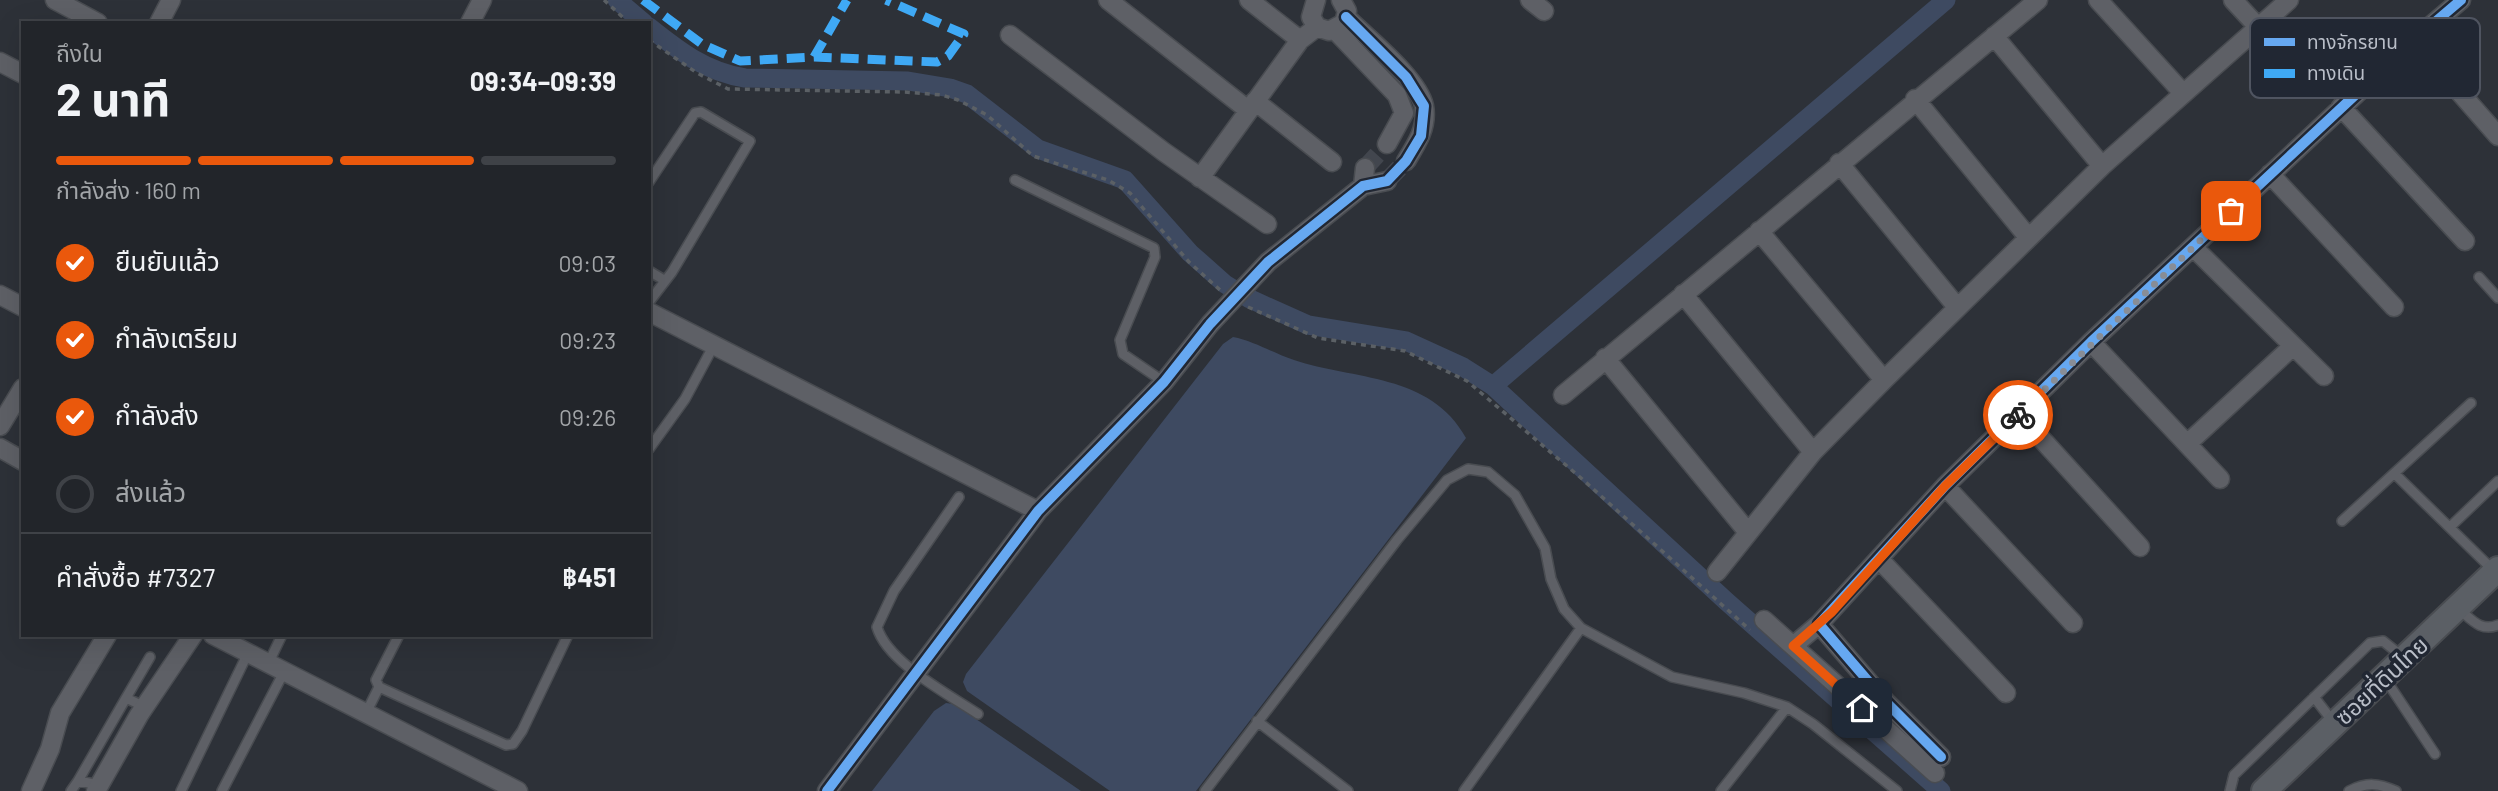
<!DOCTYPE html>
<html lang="th">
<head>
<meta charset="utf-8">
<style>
  body { margin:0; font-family:Barlow,"Noto Sans Thai",sans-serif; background:#2e3136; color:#f1f3f6; height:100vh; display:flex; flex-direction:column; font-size:26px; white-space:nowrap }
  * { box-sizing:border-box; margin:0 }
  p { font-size:23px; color:#a2a5a8 }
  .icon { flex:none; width:38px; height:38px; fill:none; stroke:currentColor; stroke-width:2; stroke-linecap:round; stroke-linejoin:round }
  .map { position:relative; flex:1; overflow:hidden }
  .details { position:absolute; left:21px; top:21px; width:630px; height:616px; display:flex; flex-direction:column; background:#22252a; border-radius:0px; box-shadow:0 7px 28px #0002,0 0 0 2px #3f4247 }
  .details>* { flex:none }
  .pin { position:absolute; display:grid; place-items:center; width:60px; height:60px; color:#fff; margin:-30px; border-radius:14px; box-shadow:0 4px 10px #0006 }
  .courier { position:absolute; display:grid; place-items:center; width:70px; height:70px; margin:-35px; border:5px solid #ea580c; border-radius:50%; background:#fff; color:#222; box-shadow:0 2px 9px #0007 }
  .headline em { font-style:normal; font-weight:700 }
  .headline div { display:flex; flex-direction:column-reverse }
  .headline { display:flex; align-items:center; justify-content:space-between; height:119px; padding:0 35px }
  h1 { font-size:46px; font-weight:700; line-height:52px }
  .bar { display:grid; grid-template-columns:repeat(4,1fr); gap:10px 7px; align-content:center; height:84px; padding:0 35px }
  .bar i { height:9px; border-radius:5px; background:#3f4247 }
  .bar .on { background:#ea580c }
  .bar p { grid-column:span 4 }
  .line { display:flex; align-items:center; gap:18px; padding:0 35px; border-top:2px solid #3f4247 }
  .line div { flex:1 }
  ol { padding:0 35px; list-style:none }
  li { display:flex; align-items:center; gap:21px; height:77px }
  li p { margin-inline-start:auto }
  li .icon { padding:7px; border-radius:50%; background:#ea580c; color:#fff; stroke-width:4 }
  li:last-child { color:#a2a5a8 }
  li i { width:38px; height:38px; border:4px solid #3f4247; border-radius:50% }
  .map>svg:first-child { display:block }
</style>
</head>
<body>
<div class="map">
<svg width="2498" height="791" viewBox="0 0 2498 791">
  <rect width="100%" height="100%" fill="#2d3138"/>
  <!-- water -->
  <path fill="#3e4a61" d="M1233,337C1254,341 1273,353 1294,360C1353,380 1431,373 1466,438L1196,791H1110L967,691L963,682L966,674L1223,344Z
    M946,703L954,704L1081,791H872L934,711Z"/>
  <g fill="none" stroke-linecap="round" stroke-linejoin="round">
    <!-- canal -->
    <path stroke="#3e4a61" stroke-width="19" d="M617,0L644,23
      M649,27C679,51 706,72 745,78L908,81L950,88L967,94L1038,149L1125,180L1190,253L1225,284L1248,298L1308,325L1406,341L1463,367L1493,386L1726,601L1941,791
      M1493,386L1946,0"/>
    <!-- street-tunnel -->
    <path stroke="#42464e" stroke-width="18" stroke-dasharray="18 9" stroke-linecap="butt" d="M1365,168L1387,144
      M1387,181L1406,161"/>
    <!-- lane casing -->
    <g stroke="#494c51" stroke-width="12">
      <path id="lane" d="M1015,180L1154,248L1155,257L1120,340L1123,354L1164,382
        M649,182L695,113L701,112L750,141L672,272L649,302
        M649,271L664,280
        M2479,277L2498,298
        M649,449L685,399L714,345
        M2395,474L2494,571
        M959,497L894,591L877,627C887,662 948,694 978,714
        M2342,521L2471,403
        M2450,527L2498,481
        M2460,610C2472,620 2481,632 2498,625
        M268,664L282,635
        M2386,680L2435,754
        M379,687L506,745L513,744L522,731L568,635
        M2314,697L2334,723
        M126,698L150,657
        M366,713L379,687L376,680L399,635
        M1257,721L1348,791
        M100,785L78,781L126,698L145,707
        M71,791L78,781
        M181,791L248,653
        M222,791L284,672
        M1205,791L1397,540L1447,480L1468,469L1488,472L1515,495L1545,548L1551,579L1564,609L1581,628L1672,677L1744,693L1787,707L1813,724L1897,791
        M1464,791L1581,628
        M1721,791L1787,707
        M2230,791L2234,775L2370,643L2383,641L2403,657
        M2349,791C2367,782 2378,783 2396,791"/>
    </g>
    <!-- street casing -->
    <g stroke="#494c51" stroke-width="21">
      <path id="street" d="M55,0L98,23
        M1108,0L1248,110
        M1249,0L1300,40
        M1316,0L1311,17L1317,27L1329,31L1344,23L1347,11L1341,0
        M1530,0L1544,11
        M2098,0L2182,92
        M2233,0L2259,28
        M1346,17C1367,38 1418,78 1424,106C1428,127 1416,145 1406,161
        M159,23L171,0
        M470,23L482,0
        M1335,30L1397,95L1404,113L1387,144
        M1010,35L1164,152L1267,224
        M1994,36L2102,166
        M2414,40L2498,136
        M0,62L23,74
        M1915,99L2028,237
        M1255,101L1332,162
        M2341,107L2465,241
        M1839,163L1957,307
        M2270,174L2394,307
        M1200,178L1300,40L1317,27
        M1363,186L1365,168
        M1759,231L1884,380
        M2193,247L2324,376
        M1683,294L1813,452
        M0,295L23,307
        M649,312L1038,511
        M2091,342L2220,479
        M1605,358L1747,531
        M1563,395L2038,0
        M2019,414L2140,547
        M0,426L23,388
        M2187,444L2293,346
        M0,448L23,461
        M1945,486L2073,623
        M1880,560L2006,693
        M1717,572L1813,452L1884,380L2102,166L2289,0
        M1764,620L1793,646L1819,624
        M213,635L518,791
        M1793,646L1935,773
        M1941,757L1887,703L1819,624L1945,486L2091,342L2414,40L2461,0
        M31,791L50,749L60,713L107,635
        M96,791L139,715L193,635
        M827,791L1038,511L1164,382L1210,324L1268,262L1363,186L1387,181"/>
    </g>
    <!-- secondary casing -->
    <g stroke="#494c51" stroke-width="28">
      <path id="secondary" d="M2264,791L2498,569"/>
    </g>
    <!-- path -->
    <path stroke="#5b6065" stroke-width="3.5" stroke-dasharray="5 5" stroke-linecap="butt" d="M604,0L629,23
      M649,40L697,73L728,89L905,92L942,95L958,100L987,115L1033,156L1108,180L1130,193L1189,262L1220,290
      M1248,307L1318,338L1405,351L1467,381L1581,478L1750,630"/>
    <!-- lane -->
    <use href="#lane" stroke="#5e6066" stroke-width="9"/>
    <!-- street -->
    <use href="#street" stroke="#5e6066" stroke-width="18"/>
    <!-- secondary -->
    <use href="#secondary" stroke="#5b5f65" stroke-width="24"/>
    <!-- quiet -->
    <path stroke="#3fa9f5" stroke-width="9" stroke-dasharray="18 9" stroke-linecap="butt" d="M643,0L702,44L740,61L814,57L937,62L948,56L964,34L886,0
      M814,57L847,0"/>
    <!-- cycleway casing -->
    <g stroke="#212733" stroke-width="15">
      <path id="cycleway" d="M1941,757L1887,703L1819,624L1945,486L2091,342L2414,40L2461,0
        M827,791L1038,511L1164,382L1210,324L1268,262L1363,186L1387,181L1406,161L1421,136L1424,106L1406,77L1346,17"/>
    </g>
    <!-- cycleway -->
    <use href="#cycleway" stroke="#66a8f1" stroke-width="10"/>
  </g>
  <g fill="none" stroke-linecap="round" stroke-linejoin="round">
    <!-- done -->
    <path stroke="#888d96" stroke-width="7" stroke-dasharray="0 12.6" d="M2018,415L2231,211"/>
    <!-- route -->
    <path stroke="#ea580c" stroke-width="9" d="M1862,708L1793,646L1832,612L1945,486L2018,415"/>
  </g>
  <g text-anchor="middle" stroke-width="7" stroke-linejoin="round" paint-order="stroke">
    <!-- street labels -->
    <g font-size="23" fill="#b9bec8" stroke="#212733">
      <text transform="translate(2382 681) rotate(-43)" y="8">ซอยที่ดินไทย</text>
    </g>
  </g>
  <!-- legend -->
  <rect x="2250" y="18" width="230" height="80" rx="10" fill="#212733" stroke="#4f5460" stroke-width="2"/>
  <rect x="2264" y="38" width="31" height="8" fill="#66a8f1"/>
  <rect x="2264" y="69" width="31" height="9" fill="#3fa9f5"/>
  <g font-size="19" fill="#b9bec8">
    <text x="2307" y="49">ทางจักรยาน</text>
    <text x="2307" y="80">ทางเดิน</text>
  </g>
</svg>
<div class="pin" style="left:2231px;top:211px;background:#ea580c"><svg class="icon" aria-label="bag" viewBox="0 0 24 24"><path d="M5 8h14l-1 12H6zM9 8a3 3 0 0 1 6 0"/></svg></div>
<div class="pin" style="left:1862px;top:708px;background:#1f2937"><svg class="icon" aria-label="home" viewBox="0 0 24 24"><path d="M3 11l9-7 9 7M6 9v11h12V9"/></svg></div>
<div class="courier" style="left:2018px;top:415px"><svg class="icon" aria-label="bike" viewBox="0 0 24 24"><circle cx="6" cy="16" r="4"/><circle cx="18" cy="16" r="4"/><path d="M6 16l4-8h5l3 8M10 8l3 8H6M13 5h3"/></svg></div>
<section class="details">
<div class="headline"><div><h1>2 นาที</h1><p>ถึงใน</p></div><em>09:34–09:39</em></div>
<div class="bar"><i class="on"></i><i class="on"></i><i class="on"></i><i></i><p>กำลังส่ง · 160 m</p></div>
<ol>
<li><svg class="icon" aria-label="check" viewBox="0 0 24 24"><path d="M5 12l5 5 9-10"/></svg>ยืนยันแล้ว<p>09:03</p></li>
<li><svg class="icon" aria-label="check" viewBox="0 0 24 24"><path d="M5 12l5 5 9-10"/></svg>กำลังเตรียม<p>09:23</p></li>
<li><svg class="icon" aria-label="check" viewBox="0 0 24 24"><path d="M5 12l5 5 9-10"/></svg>กำลังส่ง<p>09:26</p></li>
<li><i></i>ส่งแล้ว</li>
</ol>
<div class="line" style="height:91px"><div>คำสั่งซื้อ #7327</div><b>฿451</b></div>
</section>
</div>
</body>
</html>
